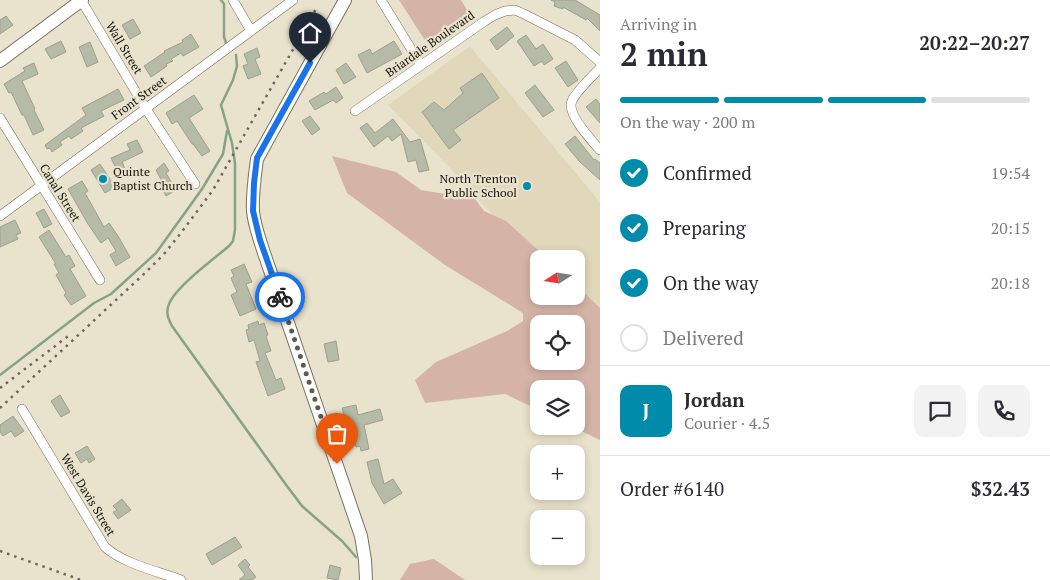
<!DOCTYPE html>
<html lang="en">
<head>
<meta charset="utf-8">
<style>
  body { margin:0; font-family:"PT Serif",serif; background:#f2f2f3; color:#2b2b33; height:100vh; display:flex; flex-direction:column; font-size:19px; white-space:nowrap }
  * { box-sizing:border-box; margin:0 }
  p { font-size:16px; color:#7c7c81 }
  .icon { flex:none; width:28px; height:28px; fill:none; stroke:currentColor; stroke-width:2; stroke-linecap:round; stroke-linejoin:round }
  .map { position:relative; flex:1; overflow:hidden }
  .drawer { display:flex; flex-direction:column; background:#fff; width:450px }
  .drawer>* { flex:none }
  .needle { width:32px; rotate:258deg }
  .controls { position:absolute; left:530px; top:250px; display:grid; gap:10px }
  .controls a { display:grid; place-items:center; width:55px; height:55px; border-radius:10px; background:#fff; box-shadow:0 2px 8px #0003; font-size:25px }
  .pin { position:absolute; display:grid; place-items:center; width:42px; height:42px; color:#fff; margin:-51px -21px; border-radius:50% 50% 50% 0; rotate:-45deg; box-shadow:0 0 5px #0007 }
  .pin .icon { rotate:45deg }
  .courier { position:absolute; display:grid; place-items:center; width:50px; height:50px; margin:-25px; border:4px solid #1a73e8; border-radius:50%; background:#fff; color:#222; box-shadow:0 1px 6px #0007 }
  .headline em { font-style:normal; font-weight:700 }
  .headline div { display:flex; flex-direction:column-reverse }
  .headline { display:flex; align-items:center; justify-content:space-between; height:85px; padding:0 20px }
  h1 { font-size:32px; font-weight:700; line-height:38px }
  .bar { display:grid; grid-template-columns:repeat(4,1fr); gap:8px 5px; align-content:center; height:60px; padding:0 20px }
  .bar i { height:6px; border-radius:4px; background:#e1e1e2 }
  .bar .on { background:#008baa }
  .bar p { grid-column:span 4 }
  .line { display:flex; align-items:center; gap:12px; padding:0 20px; border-top:1px solid #e1e1e2 }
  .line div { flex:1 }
  .round { display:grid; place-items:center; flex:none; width:52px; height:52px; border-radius:10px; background:#f2f2f3 }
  ol { padding:0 20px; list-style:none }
  li { display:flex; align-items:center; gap:15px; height:55px }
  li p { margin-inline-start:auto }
  li .icon { padding:5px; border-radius:50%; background:#008baa; color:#fff; stroke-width:4 }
  li:last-child { color:#7c7c81 }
  li i { width:28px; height:28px; border:2px solid #e1e1e2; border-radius:50% }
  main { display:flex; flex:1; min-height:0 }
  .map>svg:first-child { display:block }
</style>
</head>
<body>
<main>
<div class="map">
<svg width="600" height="580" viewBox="0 0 600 580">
  <rect width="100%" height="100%" fill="#e9e3cd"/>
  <!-- built -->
  <path fill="#e1d8bc" d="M470,46L600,202V333L576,296V259H539V266L452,170L388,105Z"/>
  <!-- green -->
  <path fill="#d5b4a7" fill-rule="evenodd" d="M399,0H461L470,15L428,45Z
    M332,156L396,172L421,190L475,199L484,211L506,221L548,259H539V296H576V285L600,308V440L571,426H576V389H539V410L505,394L425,403L415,380L436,362L507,331L523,321V313L445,265L347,193ZM539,324H576V361H539Z
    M434,559L465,580H400L410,564Z"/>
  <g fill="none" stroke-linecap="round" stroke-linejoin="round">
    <!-- stream -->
    <path stroke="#86a385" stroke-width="2.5" d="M221,0L224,4V37L226,43
      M236,55L237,66L233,80L221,105L232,143L235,163V230L233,241L229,246C214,259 172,289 168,307C166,315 169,320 172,326L284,482L302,506L342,541L356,557
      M0,375L94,303L111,294L156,253L202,189L223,154L227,131"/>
  </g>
  <!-- building -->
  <path fill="#b6bba7" stroke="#9ca18d" d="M551,0H575L600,15V31L587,18L586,20L563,7V9L554,6L555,2Z
    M6,16L13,25L0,34V20Z
    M133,19L141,33L130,39L122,25Z
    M507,27L514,36L497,50L490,40Z
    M191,34L199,47L183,56L181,53L171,59L173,61L166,64L167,66L151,77L144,66L165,52L164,51L183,42L182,40Z
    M526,35L536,49L543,44L553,59L544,65L542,61L534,66L517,41Z
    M61,41L66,52L51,59L45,49Z
    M394,41L402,54L367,73L358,55L370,49L372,54Z
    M90,42L98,62L87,67L79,47Z
    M257,48L260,57L255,59L261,74L248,79L243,66L248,64L244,54Z
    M566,61L578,80L568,87L555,68Z
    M34,63L38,74L22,81L35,109L34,110L44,130L33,135L24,115H22L11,92L9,93L4,84L25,71L23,68Z
    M346,63L356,77L344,84L336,70Z
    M482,73L499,98L453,130L461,140L449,149L422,112L434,102L444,110L463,93L460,88Z
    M535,85L554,110L543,117L525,93Z
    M336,87L343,98L336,103L333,100L315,110L309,101L324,92L326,94Z
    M118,89L124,100L101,111L104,116L81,128L83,131L71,139L69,136L60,142L62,145L52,152L50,148L47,149L45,145L86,115L82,108Z
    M194,95L203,109L189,118L210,151L202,156L193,144H192L177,121L172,124L166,113Z
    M596,99L600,104V123L586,107Z
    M310,116L320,129L312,135L302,121Z
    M393,119L410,142L420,139L429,170L419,172L416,160L408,162L401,134L392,141L388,136L374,147L360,128L367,123L375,133Z
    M575,136L594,160L595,159L600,163V180L579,161L565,144Z
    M137,140L143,152L122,162L128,175L121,178L111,158L130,150L127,144Z
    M164,163L169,171L166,173L176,190L166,196L161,187L164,185L156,170Z
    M100,164L115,187L105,193L91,170Z
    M82,181L88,191L85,193L104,227L109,223L118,236L130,257L116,266L110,255L116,251L108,238L101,243L88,224L68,189Z
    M44,209L52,224L44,228L36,213Z
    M15,220L21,233L16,235L18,239L0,247V227Z
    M49,230L66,257L69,255L75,266L70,269L86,296L71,305L64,295L66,293L56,275L59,273L54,264H56L39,237Z
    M244,264L252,282L246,284L256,309L240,316L231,295L237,292L231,278L234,276L231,270Z
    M258,321L259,325L264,323L268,335L266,336L271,351L265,353L276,380L281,378L285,389L268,396L256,362L260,361L254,340L249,342L246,330L249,329L248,325Z
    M336,341L339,360L328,362L324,344Z
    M60,395L70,412L61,417L51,401Z
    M356,405L358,415L380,409L383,420L364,425L369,449L361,451L360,446L356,447L353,433L350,434L346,418H345L342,408Z
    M13,416L24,431L15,437L11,431L3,436L0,432V425Z
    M87,446L95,459L89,463L87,459L81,463L75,453Z
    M378,459L384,484L393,479L402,493L384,504L372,483L367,462Z
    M122,499L131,510L118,519L113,512L117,510L113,506Z
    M235,537L242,547L212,565L206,554Z
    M245,559L250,565L248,567L256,577L252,580H239L245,575L238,565Z
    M330,565L341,568L338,580L327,578Z"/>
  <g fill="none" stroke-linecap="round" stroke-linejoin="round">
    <!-- street casing -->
    <g stroke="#78725f" stroke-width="10">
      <path id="street" d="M81,0L146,109L195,184
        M233,0L251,31
        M381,0L421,65
        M600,68C592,77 576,91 572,101C566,113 592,141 600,150
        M355,111L485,21L495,15L505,11L515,10L524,14L575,40L600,62
        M0,118L100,280
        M0,216L293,0
        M22,409L105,547C124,564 157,571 181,580"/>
    </g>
    <!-- secondary casing -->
    <g stroke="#78725f" stroke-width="14">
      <path id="secondary" d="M345,0L257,159C255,175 252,194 253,211C254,224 259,237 263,250L361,536L365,560L366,580
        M0,61L82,0"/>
    </g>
    <!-- street -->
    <use href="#street" stroke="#fff" stroke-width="9"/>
    <!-- secondary -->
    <use href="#secondary" stroke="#fff" stroke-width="12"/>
    <!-- rail -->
    <path stroke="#6b675a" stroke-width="2.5" stroke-dasharray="2.5 5" stroke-linecap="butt" d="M0,388L71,334
      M0,408L145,273L164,254L181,233L213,190L316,9
      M0,551L81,580"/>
  </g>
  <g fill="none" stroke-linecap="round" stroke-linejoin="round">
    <!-- done -->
    <path stroke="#5e5a4e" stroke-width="5" stroke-dasharray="0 9" d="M280,297L337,464"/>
    <!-- route -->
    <path stroke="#1a73e8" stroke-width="6" d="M280,297L260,240L253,211L254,183L257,158L310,63"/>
  </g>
  <!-- markers -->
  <g fill="#008baa" stroke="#e9e3cd" stroke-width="2">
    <circle cx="103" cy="179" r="5"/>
    <circle cx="527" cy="186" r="5"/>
  </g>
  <g text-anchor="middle" stroke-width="4.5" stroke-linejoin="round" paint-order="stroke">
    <!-- street labels -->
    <g font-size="12" fill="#13110a" stroke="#e9e3cd">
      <text transform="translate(430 44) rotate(-35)" y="4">Briardale Boulevard</text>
      <text transform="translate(124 48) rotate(59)" y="4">Wall Street</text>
      <text transform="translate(139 98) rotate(-36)" y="4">Front Street</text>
      <text transform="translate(60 193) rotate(58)" y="4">Canal Street</text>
      <text transform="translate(88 495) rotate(59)" y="4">West Davis Street</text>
    </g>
    <!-- poi labels -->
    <g font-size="12" fill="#13110a" stroke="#e9e3cd" text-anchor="start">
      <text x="113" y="176">Quinte<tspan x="113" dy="14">Baptist Church</tspan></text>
      <text x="517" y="183" text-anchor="end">North Trenton<tspan x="517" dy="14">Public School</tspan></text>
    </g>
  </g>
</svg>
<div class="controls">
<a><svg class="needle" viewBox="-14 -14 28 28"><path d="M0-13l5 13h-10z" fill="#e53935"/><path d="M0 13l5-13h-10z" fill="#7c7c81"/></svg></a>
<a><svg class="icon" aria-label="locate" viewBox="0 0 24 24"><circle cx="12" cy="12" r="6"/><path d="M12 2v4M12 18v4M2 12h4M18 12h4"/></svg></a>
<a><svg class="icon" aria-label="layers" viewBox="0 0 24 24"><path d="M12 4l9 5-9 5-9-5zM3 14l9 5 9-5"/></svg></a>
<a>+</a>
<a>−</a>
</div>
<div class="pin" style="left:337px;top:464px;background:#ea580c"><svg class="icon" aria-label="bag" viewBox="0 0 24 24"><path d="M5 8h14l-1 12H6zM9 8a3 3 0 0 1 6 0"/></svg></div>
<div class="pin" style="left:310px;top:63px;background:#1f2937"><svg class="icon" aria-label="home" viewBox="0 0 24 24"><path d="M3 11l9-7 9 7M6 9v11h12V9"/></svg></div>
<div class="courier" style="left:280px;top:297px"><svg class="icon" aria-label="bike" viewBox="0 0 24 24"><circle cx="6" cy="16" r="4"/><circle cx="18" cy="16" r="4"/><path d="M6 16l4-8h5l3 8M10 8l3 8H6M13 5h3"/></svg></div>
</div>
<section class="drawer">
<div class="headline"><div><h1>2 min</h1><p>Arriving in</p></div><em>20:22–20:27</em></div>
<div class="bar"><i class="on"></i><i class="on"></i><i class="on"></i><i></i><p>On the way · 200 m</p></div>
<ol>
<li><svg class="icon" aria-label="check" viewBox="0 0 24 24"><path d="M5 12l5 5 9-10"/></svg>Confirmed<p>19:54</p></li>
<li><svg class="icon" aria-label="check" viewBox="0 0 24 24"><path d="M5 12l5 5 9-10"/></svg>Preparing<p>20:15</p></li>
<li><svg class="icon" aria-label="check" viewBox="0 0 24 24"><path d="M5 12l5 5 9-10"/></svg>On the way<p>20:18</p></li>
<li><i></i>Delivered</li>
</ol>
<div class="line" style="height:90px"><b class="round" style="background:#008baa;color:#fff">J</b><div><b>Jordan</b><p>Courier · 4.5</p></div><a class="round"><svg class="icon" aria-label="chat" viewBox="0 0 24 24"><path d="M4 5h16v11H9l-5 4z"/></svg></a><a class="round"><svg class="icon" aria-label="phone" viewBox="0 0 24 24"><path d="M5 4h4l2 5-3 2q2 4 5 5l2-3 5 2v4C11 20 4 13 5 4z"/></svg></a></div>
<div class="line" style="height:65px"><div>Order #6140</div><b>$32.43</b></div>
</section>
</main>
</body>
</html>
